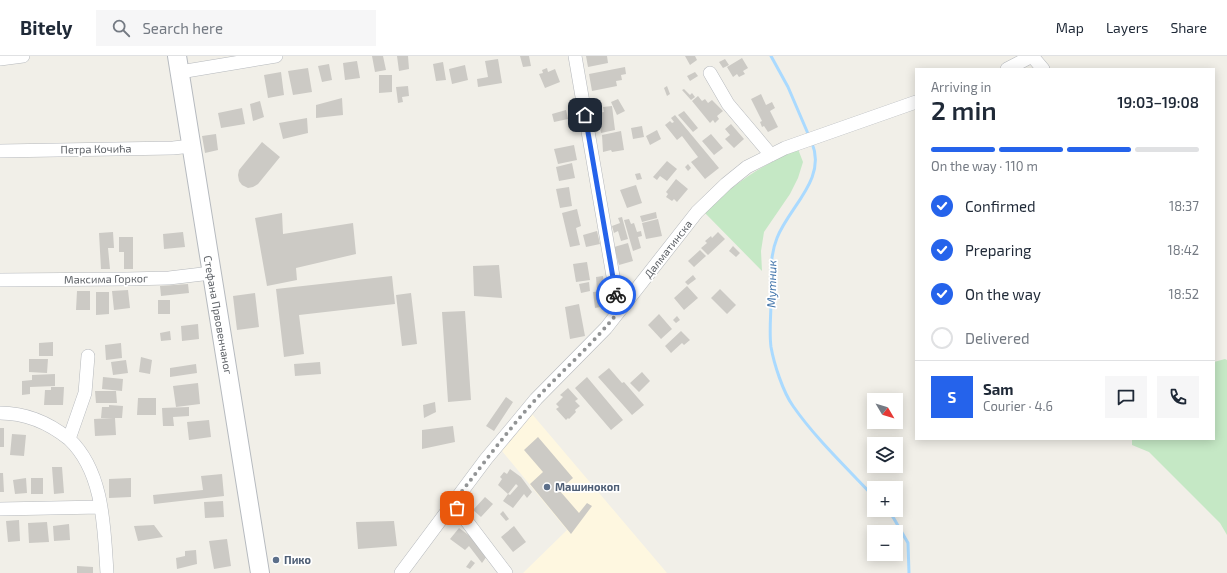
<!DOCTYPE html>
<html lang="en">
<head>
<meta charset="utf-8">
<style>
  body { margin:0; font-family:"Exo 2",sans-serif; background:#f6f6f7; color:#1f2937; height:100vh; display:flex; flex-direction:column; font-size:15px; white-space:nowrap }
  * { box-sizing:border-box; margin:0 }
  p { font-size:13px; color:#747a83 }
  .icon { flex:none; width:22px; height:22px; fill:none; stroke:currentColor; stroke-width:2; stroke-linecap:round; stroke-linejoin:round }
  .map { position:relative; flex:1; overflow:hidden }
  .details { position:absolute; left:915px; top:12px; width:300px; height:372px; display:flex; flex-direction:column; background:#fff; border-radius:0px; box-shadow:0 2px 10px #0003 }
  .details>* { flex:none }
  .needle { width:26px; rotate:128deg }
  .tools { position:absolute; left:867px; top:337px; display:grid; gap:8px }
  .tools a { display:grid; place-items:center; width:36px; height:36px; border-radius:0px; background:#fff; box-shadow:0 2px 10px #0003; font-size:20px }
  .pin { position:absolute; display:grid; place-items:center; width:34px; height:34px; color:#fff; margin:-17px; border-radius:8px; box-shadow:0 2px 6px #0006 }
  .courier { position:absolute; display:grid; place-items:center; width:40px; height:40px; margin:-20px; border:3px solid #2563eb; border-radius:50%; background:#fff; color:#222; box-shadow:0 1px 5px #0007 }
  .headline em { font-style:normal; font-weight:600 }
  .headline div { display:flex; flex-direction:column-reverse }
  .headline { display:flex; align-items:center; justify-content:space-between; height:68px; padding:0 16px }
  h1 { font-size:26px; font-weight:600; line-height:30px }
  .bar { display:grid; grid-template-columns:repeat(4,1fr); gap:6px 4px; align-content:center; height:48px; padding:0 16px }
  .bar i { height:5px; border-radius:3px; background:#e0e1e3 }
  .bar .active { background:#2563eb }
  .bar p { grid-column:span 4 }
  .line { display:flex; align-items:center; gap:10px; padding:0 16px; border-top:1px solid #e0e1e3 }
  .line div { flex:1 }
  .round { display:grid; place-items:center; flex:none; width:42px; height:42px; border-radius:0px; background:#f6f6f7 }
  ol { padding:0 16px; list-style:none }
  li { display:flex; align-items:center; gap:12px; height:44px }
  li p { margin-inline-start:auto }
  li .icon { padding:4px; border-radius:50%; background:#2563eb; color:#fff; stroke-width:4 }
  li:last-child { color:#747a83 }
  li i { width:22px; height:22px; border:2px solid #e0e1e3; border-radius:50% }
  header { display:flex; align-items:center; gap:24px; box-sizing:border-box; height:56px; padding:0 20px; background:#fff; border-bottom:1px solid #e0e1e3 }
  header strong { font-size:19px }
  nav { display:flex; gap:22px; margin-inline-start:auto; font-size:14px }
  .search { width:280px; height:36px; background:#f6f6f7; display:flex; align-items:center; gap:10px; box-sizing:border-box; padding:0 14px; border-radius:0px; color:#747a83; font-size:15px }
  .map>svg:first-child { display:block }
</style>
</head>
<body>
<header>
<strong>Bitely</strong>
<div class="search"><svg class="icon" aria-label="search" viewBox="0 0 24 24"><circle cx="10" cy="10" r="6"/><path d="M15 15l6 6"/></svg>Search here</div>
<nav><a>Map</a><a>Layers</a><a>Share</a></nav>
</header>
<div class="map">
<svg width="1227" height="517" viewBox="0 0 1227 517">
  <rect width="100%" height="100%" fill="#f1efe8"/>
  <!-- commercial -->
  <path fill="#fef7e0" d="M532,358L667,517H523L567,474L502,395Z"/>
  <!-- green -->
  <path fill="#c5e8c5" d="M798,93L803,106L798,122L790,138L764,176L761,195L762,215L705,157C733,127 761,110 798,93Z
    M1225,303L1227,304V479L1220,467L1149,396L1132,389V383H1214V306Z"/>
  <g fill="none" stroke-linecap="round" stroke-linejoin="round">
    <!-- stream -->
    <path stroke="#aadaff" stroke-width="3" d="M771,0L788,31L809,80
      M812,87C827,123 789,151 777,182C769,202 771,224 771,245C771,260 769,276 771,291C774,308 783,336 793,350C816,383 847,412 874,441
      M886,454L893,461L908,487L909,517"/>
  </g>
  <!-- building -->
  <path fill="#cccac5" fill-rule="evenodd" d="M372,0H383L386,14L375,16Z
    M397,0H408L409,13L399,15Z
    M520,0H529L531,10L523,11Z
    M586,0H607L608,7L588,11Z
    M685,0H695L697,4L690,9Z
    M742,2L748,12L743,15L745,18L739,21L737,18L733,21L727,11Z
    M498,3L502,27L478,31L477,23L488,21L485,5Z
    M725,3L729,9L723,12L719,6Z
    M357,5L360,22L345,24L343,7Z
    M443,6L446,24L436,25L433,8Z
    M329,8L332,24L322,26L318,10Z
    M465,9L468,24L452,28L449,13Z
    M625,11L626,18L621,19L622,24L616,25L617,30L592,35L589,18Z
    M308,12L312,36L293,39L288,15Z
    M547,12L548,16L555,13L560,26L545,32L539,18L543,17L542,14Z
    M281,16L284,39L268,42L264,19Z
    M695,16L698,20L690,25L687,20Z
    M379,19H392V36L379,37Z
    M408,30L409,40L402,41L403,46L398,47L396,31Z
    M667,30L670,38L667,40L664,32Z
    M684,33L690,39L692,37L695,41L691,44L682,34Z
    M761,38L766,49L772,46L775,52L770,55L778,71L768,76L764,70L762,71L760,66L762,65L751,43Z
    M698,40L702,45L705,43L708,47L712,44L723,55L717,60L719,63L715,67L713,64L710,67L692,45Z
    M342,42L343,59L316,62V49Z
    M618,43L625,55L617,59L611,46Z
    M260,45L264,61L253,65L250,48Z
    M612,50L615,74L601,77L598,57L604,56L603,51Z
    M242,52L245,68L221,72L218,57Z
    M566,54L568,63L554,66L552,58Z
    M684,55L698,72L693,76L678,59Z
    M675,59L719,112L705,123L691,106L698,101L682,80L677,84L665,69L670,65L672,67L674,66L671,62Z
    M307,62L308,77L283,83L279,67Z
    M731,68L744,83L734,92L725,83L730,79L725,73Z
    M642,70L644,81L633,83L631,72Z
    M657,74L661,83L650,89L646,80Z
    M621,75L624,94L612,96L611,94L603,96L602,79Z
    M216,78L218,94L205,97L202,80Z
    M711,78L723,92L714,99L702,85Z
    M262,86L280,101L258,128L253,131L248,132L242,129L239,125L238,119L239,114Z
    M574,89L577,104L558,108L554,93Z
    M667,105L677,113L667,125L660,120L657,124L653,121Z
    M572,107L575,122L559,125L556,111Z
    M688,108L691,112L688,115L685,111Z
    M640,117L642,123L637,124L635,118Z
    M676,123L688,133L677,146L674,143L672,145L666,141L668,138L666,136Z
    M636,129L642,147L627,152L620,134Z
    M569,131L572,150L560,152L556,133Z
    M577,153L581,170L576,172L580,189L570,191L562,157Z
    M656,156L657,162L642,166L640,160Z
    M282,157L283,178L353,167L356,198L296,212L297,224L267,230L255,162Z
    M622,161L628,183L621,185L618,175L614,177L612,170L620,167L618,162Z
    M629,163L631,168L634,167L637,176L641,175L642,180L638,181L641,192L633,195L624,164Z
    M658,163L662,180L646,183L642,167Z
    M597,175L600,188L586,191L583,179Z
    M113,176L114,192H108L110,213H101L99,177Z
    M183,176L185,191L164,193L163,178Z
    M718,176L725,183L708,199L701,192L707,187L705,185L711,180L712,182Z
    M119,181H133V213H124V196H119Z
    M628,187L633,205L619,209L614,191Z
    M733,190L740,197L736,201L729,195Z
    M700,194L706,200L694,211L688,205Z
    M587,206L590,224L576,226L573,208Z
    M499,209L502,242L474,240L473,210Z
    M693,219L696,223L688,229L685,226Z
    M392,220L395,248L299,259L304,298L284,301L276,233Z
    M603,220L605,234L597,235L596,221Z
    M589,226L590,235L581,237L579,228Z
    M188,228L189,237L161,240L160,230Z
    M687,230L698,242L684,254L674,242Z
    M720,233L736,249L727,258L711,242Z
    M128,234L130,252L114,254L112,235Z
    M77,235H90V254H76Z
    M604,235L606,250L595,252L593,236Z
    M96,236H109V258L96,259Z
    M255,237L259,271L237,274L233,240Z
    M411,237L417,288L402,290L396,239Z
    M158,244H170V258H158Z
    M579,248L585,280L570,283L565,251Z
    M465,255L471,344L448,346L442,256Z
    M659,258L672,273L661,283L648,269Z
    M677,260L680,264L676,267L673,264Z
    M198,268L199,283L182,285L181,270Z
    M170,275L171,284L161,285L160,277Z
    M681,275L690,284L684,289L682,287L671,297L665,290Z
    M53,286V300H39V287Z
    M121,287L122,302L106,304L105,289Z
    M141,301L152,304L150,318L139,316Z
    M29,303H48L47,317L29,316Z
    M126,304L128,317L113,319L111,306Z
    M320,306L321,318L295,320L294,308Z
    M196,308L197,317L170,321V312Z
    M609,312L622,327L624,326L644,349L632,359L598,321Z
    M642,316L650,325L639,336L630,327Z
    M55,318V330L30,331V338L22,339V325L32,324V319Z
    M103,321L123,323L122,335L102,333Z
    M587,321L623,364L611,374L575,332Z
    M198,327L200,348L176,351L173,330Z
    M51,331H64L63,349H44L45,334H51Z
    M568,332L578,343L575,345L580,350L575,354L576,356L569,363L568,362L566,364L556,353L559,351L556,348L563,341L560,339Z
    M95,335H116L117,347H96Z
    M506,341L513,346L494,375L486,370Z
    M138,342H156V359H137Z
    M435,346L436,356L424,362L423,349Z
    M109,349L123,350L122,362H115L116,379L95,380L94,363L113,362H101L102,351H109Z
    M189,351V360L173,361L174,370H163L162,352Z
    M209,364L211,381L189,384L187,366Z
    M453,370L455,386L422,393V374Z
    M0,372H4V391H0Z
    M12,378L26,379L24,400L10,399Z
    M538,381L573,422L559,434L579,457L587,447L592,450L571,478L530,428L543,416L524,394Z
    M52,411H62L64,437L54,438Z
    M510,413L521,421L532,436L527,442L524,438L513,452L503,445L508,438L498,429L502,423L500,421L504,416L507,418ZM516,428L518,430L510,439L508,438Z
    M0,417H3L4,436H0Z
    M222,418L224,440L154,448L153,439L203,434L201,420Z
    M26,422L27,437L15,438L13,424Z
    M31,422H43V438H31Z
    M131,422V441L109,442V423Z
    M485,441L493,448L481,461L473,454Z
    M223,445L224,461L205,462L204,446Z
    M503,455L509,463L506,465L500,458Z
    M19,464L20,485L8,486L6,465Z
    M394,465L397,490L358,493L356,466Z
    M47,466L49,486L29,487L28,467Z
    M69,468L70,484L54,485L53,470Z
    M154,469L163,481L138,485L134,470Z
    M514,470L526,486L513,496L501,481Z
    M459,472L474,483L487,500L482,507L469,490L465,494L450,483Z
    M227,483L231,510L214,513L209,485Z
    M196,494L197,508L177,513L176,502L185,500V495Z
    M471,504L475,507L470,513L466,511Z
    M77,510L93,511V517H77Z"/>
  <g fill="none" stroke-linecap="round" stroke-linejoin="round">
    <!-- street casing -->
    <g stroke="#b5b8bc" stroke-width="14">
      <path id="street" d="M575,0L619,255
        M1032,0L1043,13
        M0,3L23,0
        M1007,13L1032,0
        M180,16L276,0
        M710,17L728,48L771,99
        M0,95L173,92L192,90
        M0,224L127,223L169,222L211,217
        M88,300L85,337L69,383C104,416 104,472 107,517
        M0,357C26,357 49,367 69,383
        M453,447L506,517
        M0,453L101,451
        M401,517L486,403L517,366L536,343L606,272L697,156L726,128L747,111L785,92L916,46"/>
    </g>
    <!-- secondary casing -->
    <g stroke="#b6babf" stroke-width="20">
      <path id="secondary" d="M177,0L260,517"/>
    </g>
    <!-- street -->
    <use href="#street" stroke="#fff" stroke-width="13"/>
    <!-- secondary -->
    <use href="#secondary" stroke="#fff" stroke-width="18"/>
  </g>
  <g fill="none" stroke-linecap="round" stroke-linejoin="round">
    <!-- done -->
    <path stroke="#929495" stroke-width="4" stroke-dasharray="0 7.2" d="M457,452L453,447C480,412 507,375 537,342C564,313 594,287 619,255L616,239"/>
    <!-- route -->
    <path stroke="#2563eb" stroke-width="5" d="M585,59L616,239"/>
  </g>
  <!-- markers -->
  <g fill="#5c6f8a" stroke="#fff" stroke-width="1.5">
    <circle cx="547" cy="431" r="4"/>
    <circle cx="276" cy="504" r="4"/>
  </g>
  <g text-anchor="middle" stroke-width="3.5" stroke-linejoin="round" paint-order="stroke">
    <!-- street labels -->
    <g font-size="11" fill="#5f6368" stroke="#fff">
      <text transform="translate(96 93) rotate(-1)" y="4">Петра Кочића</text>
      <text transform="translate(668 193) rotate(-52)" y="4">Далматинска</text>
      <text transform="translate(106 223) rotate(-1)" y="4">Максима Горког</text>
      <text transform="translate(218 259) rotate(80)" y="4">Стефана Првовенчаног</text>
    </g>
    <!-- service labels -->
    <g font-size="11" font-weight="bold" fill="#4e5e75" stroke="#fff" text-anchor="start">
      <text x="555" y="435">Машинокоп</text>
      <text x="284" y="508">Пико</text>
    </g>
    <!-- water labels -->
    <g font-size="12" font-style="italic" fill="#4174aa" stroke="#fff">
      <text transform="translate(772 228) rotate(-89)" y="4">Мутник</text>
    </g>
  </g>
</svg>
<div class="tools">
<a><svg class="needle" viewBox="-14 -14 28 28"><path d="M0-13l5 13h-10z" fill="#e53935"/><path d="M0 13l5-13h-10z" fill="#747a83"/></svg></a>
<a><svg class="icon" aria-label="layers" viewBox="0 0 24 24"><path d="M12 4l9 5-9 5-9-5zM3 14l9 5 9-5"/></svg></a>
<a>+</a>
<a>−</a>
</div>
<div class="pin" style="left:457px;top:452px;background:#ea580c"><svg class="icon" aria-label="bag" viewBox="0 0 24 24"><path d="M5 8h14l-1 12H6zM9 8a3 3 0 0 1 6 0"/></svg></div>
<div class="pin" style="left:585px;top:59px;background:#1f2937"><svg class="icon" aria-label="home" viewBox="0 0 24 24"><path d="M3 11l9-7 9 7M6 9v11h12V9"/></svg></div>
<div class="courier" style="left:616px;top:239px"><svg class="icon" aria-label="bike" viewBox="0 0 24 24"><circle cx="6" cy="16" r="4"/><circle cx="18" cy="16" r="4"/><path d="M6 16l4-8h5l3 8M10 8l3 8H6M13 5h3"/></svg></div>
<section class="details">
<div class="headline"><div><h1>2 min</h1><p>Arriving in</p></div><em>19:03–19:08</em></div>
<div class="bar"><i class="active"></i><i class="active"></i><i class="active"></i><i></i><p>On the way · 110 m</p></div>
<ol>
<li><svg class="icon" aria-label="check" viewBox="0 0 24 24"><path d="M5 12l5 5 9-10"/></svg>Confirmed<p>18:37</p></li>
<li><svg class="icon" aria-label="check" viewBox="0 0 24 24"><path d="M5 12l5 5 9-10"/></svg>Preparing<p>18:42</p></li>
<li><svg class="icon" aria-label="check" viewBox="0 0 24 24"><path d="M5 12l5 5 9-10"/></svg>On the way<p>18:52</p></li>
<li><i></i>Delivered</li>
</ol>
<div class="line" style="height:72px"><b class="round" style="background:#2563eb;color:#fff">S</b><div><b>Sam</b><p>Courier · 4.6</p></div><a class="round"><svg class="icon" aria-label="chat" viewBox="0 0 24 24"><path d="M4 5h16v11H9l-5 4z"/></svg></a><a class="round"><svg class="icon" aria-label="phone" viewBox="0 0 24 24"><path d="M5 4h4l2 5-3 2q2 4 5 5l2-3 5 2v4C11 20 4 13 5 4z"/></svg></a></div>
</section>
</div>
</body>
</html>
